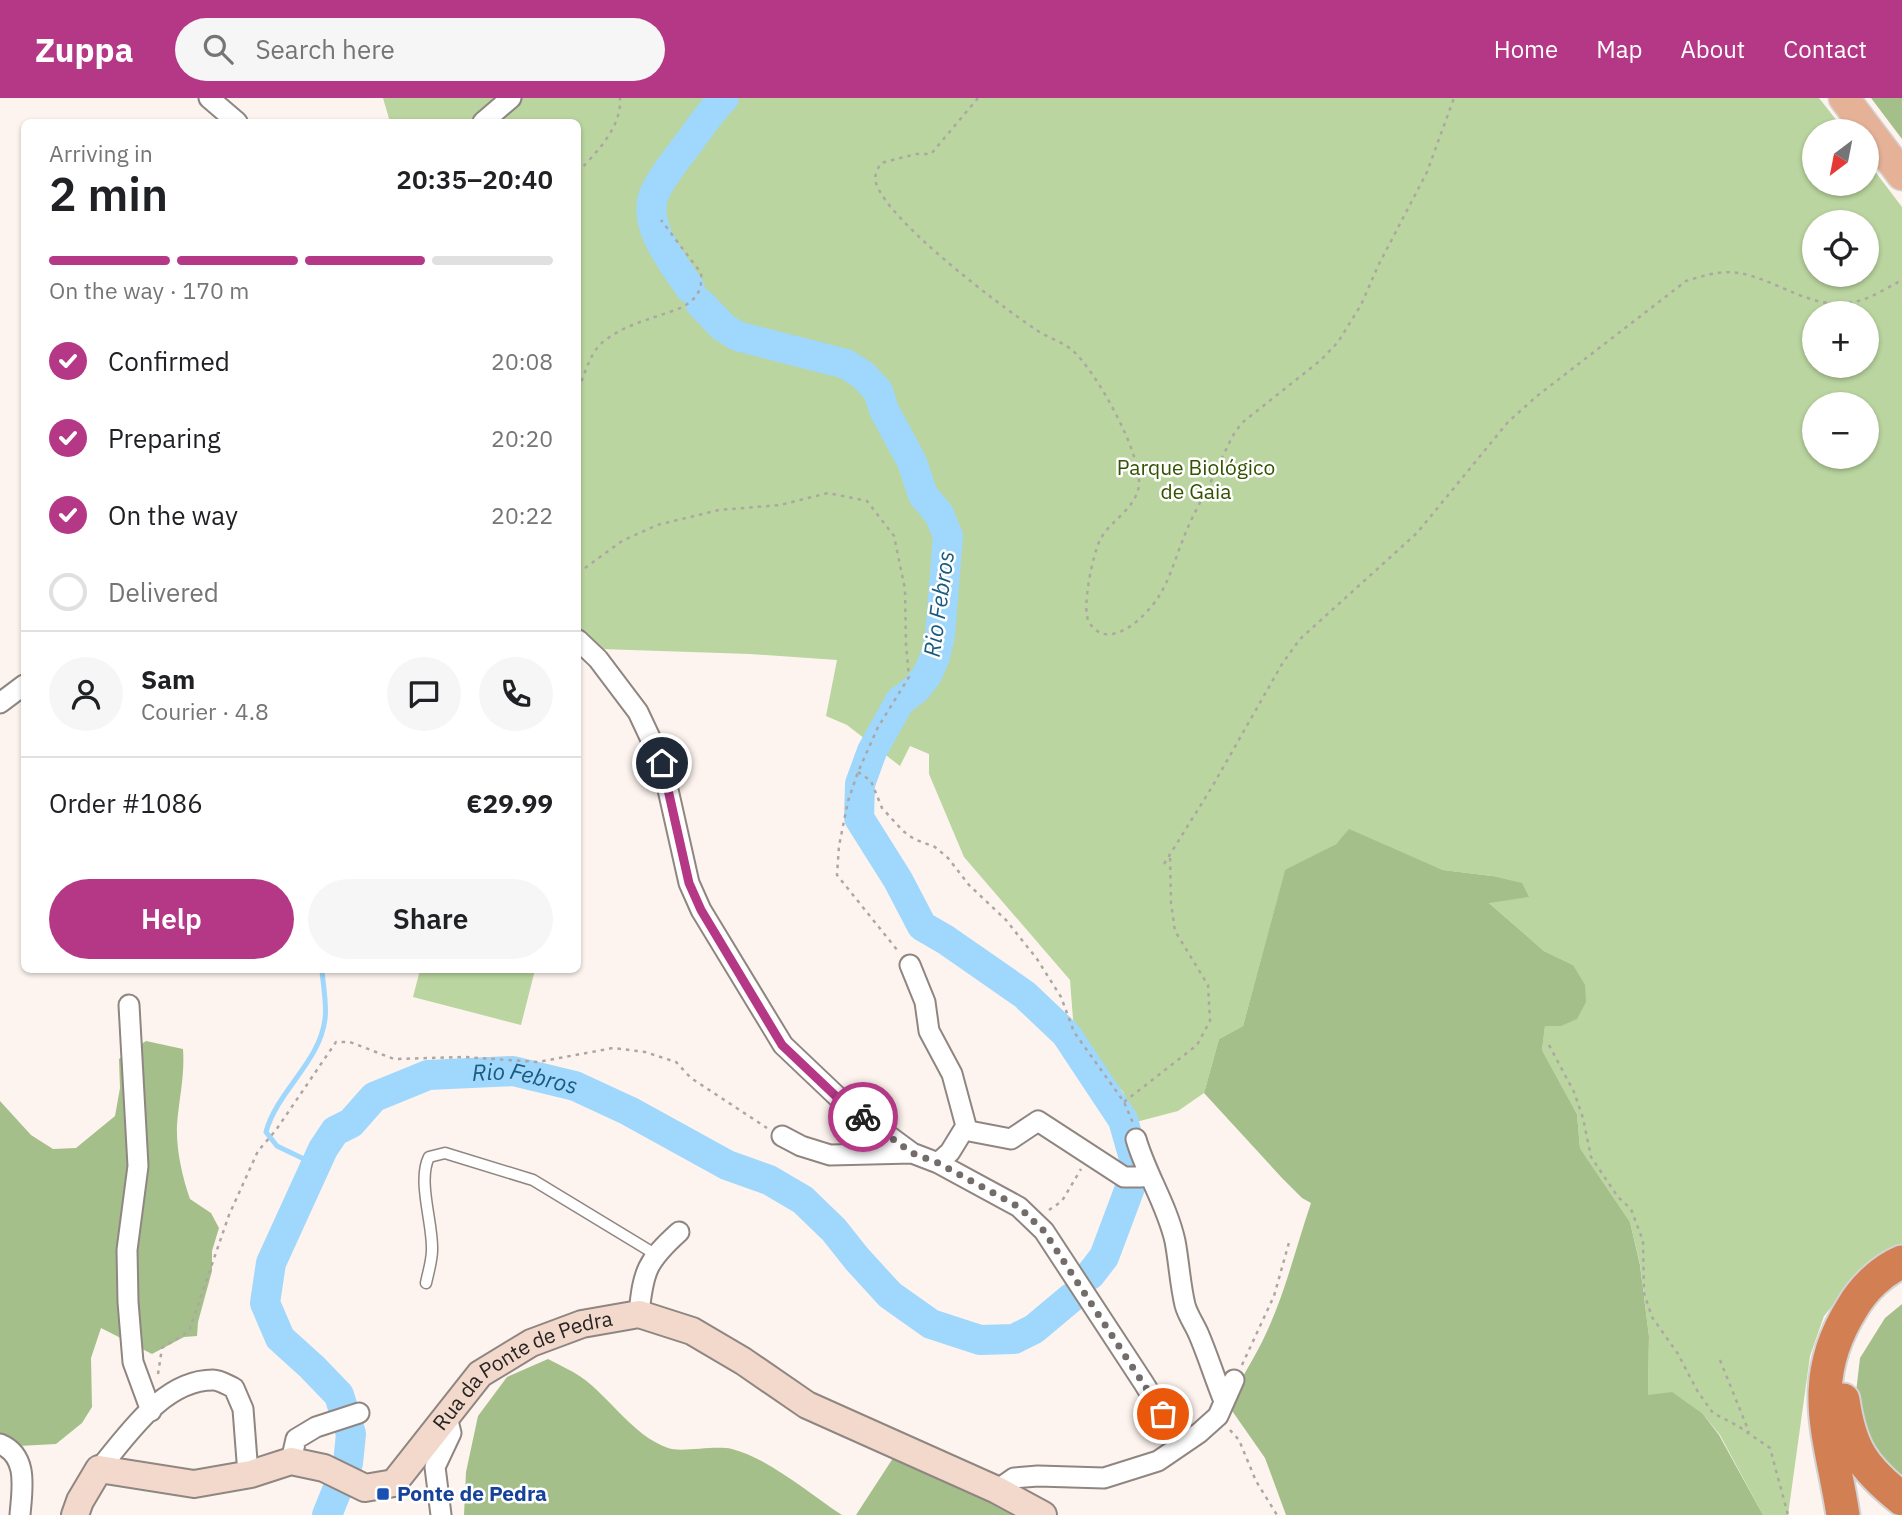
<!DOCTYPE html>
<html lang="en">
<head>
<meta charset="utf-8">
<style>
  body { margin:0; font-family:"IBM Plex Sans",sans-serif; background:#f6f6f6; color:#202124; height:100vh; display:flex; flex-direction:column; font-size:26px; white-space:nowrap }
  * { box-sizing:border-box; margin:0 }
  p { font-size:23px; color:#757577 }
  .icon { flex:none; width:38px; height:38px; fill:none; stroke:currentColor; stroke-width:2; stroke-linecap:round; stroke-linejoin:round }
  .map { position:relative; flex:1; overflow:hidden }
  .sheet { position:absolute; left:21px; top:21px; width:560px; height:854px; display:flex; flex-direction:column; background:#fff; border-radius:10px; box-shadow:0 2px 5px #0004 }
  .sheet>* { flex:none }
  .needle { width:46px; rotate:212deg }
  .tools { position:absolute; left:1802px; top:21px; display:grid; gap:14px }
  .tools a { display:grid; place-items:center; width:77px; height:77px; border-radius:50%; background:#fff; box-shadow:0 2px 5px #0004; font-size:35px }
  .pin { position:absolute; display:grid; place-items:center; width:60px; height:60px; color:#fff; margin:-30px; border:4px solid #fff; border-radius:50%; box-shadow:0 2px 7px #0007 }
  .courier { position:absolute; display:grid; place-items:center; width:70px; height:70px; margin:-35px; border:5px solid #b53887; border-radius:50%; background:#fff; color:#222; box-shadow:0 2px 9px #0007 }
  .overview em { font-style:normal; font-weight:600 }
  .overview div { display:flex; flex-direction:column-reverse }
  .overview { display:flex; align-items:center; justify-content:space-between; height:119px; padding:0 28px }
  h1 { font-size:46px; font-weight:600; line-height:52px }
  .bar { display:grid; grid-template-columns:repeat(4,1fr); gap:10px 7px; align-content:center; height:84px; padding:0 28px }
  .bar i { height:9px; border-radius:5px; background:#e0e0e0 }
  .bar .on { background:#b53887 }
  .bar p { grid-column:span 4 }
  .line { display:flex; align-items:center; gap:18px; padding:0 28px; border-top:2px solid #e0e0e0 }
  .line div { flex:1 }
  .round { display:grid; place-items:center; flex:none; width:74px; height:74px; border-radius:37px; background:#f6f6f6 }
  ol { padding:0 28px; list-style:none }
  li { display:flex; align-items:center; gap:21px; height:77px }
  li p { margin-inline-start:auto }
  li .icon { padding:7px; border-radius:50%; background:#b53887; color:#fff; stroke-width:4 }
  li:last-child { color:#757577 }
  li i { width:38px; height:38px; border:4px solid #e0e0e0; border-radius:50% }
  .cta { display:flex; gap:14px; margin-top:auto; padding:14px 28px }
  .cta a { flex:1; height:80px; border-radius:42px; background:#b53887; color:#fff; font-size:28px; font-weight:600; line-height:80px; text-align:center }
  .cta a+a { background:#f6f6f6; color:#202124 }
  header { display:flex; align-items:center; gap:42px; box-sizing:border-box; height:98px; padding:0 35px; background:#b53887; color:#fff }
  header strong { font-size:33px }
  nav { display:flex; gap:38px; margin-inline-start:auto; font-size:24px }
  .search { width:490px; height:63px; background:#f6f6f6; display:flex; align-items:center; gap:18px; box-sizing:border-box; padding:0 24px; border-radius:38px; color:#757577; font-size:26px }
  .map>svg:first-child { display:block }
</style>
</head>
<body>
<header>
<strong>Zuppa</strong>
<div class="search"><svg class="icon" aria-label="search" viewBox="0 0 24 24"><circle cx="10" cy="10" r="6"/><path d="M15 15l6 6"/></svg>Search here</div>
<nav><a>Home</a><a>Map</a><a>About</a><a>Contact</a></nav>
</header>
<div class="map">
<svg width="1902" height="1417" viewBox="0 0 1902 1417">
  <rect width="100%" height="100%" fill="#fdf4ef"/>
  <!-- green -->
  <path fill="#bad59f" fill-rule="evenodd" d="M383,0H1819L1845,33H1815V86H1867V63L1902,109V1151L1859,1175L1824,1218L1810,1258L1788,1417H1763L1720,1337L1703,1316L1648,1297L1649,1238L1640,1166L1630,1124L1580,1050L1577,1016L1542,952L1545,927L1573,867L1544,853L1488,804L1528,799L1492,778L1443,772L1349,732L1336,746L1285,773L1243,928L1219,941L1204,995L1178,1013L1136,1024L1123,994L1093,958L1080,938L1073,921L1070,882L964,759L929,676V656L910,648L900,668L847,627L826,618L837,562L750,556L601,551L578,532V24H390ZM1815,124H1867V177H1815ZM1815,215H1867V268H1815ZM1815,306H1867V359H1815Z
    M420,872H535L521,927L413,899Z"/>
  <!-- forest -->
  <path fill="#a5bf8a" d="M1871,0H1902V41Z
    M1349,731L1443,772L1492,778L1522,785L1529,799L1489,805L1544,853L1573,867L1585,887L1586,904L1577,921L1561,928H1545L1542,952L1577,1016L1580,1050L1630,1124L1640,1167L1649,1238L1648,1297L1672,1294L1703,1316L1719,1337L1763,1417H1286L1265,1360L1228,1307C1238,1285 1251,1266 1262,1244C1284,1200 1295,1152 1311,1105L1302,1100L1282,1080L1204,995L1219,941L1243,928L1285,772L1336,746Z
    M146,943L183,951C185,977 179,1001 177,1027C176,1051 182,1078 190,1101L211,1115L219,1130L212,1153V1173L198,1224L197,1238L184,1239L152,1256L101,1230L91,1260L92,1309L82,1325L56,1346L0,1349V1003L31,1037L53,1051L76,1050L115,1018L120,990L119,961Z
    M1902,1206V1390L1864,1345L1855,1303L1860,1260L1885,1220Z
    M548,1261C559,1267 571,1272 581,1279C611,1300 632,1337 668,1350C681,1355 714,1347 732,1351C770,1361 808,1395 842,1417H464L466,1374L478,1318L507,1279Z
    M897,1354L1012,1417H856Z"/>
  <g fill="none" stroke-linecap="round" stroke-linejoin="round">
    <!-- stream -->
    <path stroke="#9fd7fd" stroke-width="5" d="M313,1072L304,1061L277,1048L266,1034C277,993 320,964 325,921C327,906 323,887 322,872"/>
    <!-- river -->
    <g stroke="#9fd7fd" stroke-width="30">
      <path d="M690,190C673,165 639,124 656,92C663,78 674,64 684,51C697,34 709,15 724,0"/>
      <path d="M700,205L723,229L737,238L846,266L863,277L878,293L884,312L912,364L923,397L939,416L948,438L940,537L935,559L927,577L916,591L900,603L872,653L860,686L859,720L898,782L922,828L946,842L1025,897L1066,936L1123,1022L1137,1071L1104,1159L1090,1177"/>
      <path id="s1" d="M327,1417L348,1365L351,1336L339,1297L312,1269L280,1240L265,1205L271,1165L323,1051L335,1033L351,1025L374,999L428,977L513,973L575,988L629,1013L727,1067L769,1082L803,1102L834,1132L857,1161L890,1197L931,1226L980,1242L1014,1241L1034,1231L1071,1200"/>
    </g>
    <!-- lane casing -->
    <g stroke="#8f8682" stroke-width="13">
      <path id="lane" d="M426,1185C428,1175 432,1163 432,1152C433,1125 417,1083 429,1059L445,1055L533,1082L655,1156"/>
    </g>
    <!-- street casing -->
    <g stroke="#8f8682" stroke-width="23">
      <path id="street" d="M209,0L237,24
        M483,24L511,0
        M578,542L598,561L638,614L662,665L689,785L701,812L783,947L843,1004L912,1055
        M0,605L24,587
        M910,867L925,904L929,933L952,976L966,1028L950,1054L938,1065
        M129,907L138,1068L127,1152L128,1204L133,1264L151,1313
        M964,1032L1011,1041L1038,1023L1124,1079H1141L1147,1075
        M782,1038L801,1048L830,1057L912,1055L938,1065L1019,1109L1044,1133L1143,1284L1173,1332L1180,1348L1158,1363L1104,1380L1038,1378L1014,1380L997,1392
        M1136,1041C1146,1076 1167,1107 1175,1143C1179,1164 1180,1186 1185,1207C1188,1218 1195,1227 1199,1237C1208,1258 1215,1281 1224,1303
        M639,1216C643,1173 647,1163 679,1134
        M0,1346C29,1358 22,1391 20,1417
        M1180,1348L1199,1335L1218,1318L1234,1282
        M291,1363L296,1341L316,1329L359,1315
        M99,1371C128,1337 163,1282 213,1282C220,1282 227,1287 234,1290L243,1311L247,1363L251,1376
        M441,1417L435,1369L451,1335L447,1319"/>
    </g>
    <!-- secondary casing -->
    <g stroke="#8f8682" stroke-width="30">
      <g id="secondary">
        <path id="s2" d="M75,1417L80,1403L99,1371L194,1386L251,1376L291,1363L324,1370L365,1390L394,1385L480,1276L531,1245L582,1226L639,1216L692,1233L743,1263L807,1307L997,1392L1043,1417"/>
      </g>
    </g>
    <!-- primary casing -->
    <g stroke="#d4d3d3" stroke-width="33">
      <path id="primary" d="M1844,0L1902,77"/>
    </g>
    <!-- highway casing -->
    <g stroke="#d4d3d3" stroke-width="37">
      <path id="highway" d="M1843,1302C1850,1351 1863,1370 1902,1401
        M1843,1417C1831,1338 1805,1285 1852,1210C1863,1191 1881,1173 1902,1164"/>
    </g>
    <!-- path -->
    <path stroke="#ada7a3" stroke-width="2.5" stroke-dasharray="3.5 5" stroke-linecap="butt" d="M978,0L931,56H916L881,65C877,72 874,77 876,85C888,123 999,207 1035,231C1046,239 1061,243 1072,252C1095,271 1147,363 1138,392C1133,412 1109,424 1100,442C1093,456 1081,511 1089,524C1108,556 1147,518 1159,498C1170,481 1176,458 1184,439C1192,418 1204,398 1214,377C1221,363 1227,348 1235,334L1243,324L1321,262L1338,244L1361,207L1378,168L1427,74L1454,0
      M578,74C596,55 622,29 620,0
      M578,291C586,275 589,255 604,243C617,233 633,226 649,221C672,212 705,209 701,175L661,122
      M578,475L622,443L657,427L719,412L780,407L828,395L867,403L894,438L905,491L906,547L909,579L878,629L858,674L848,703L839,748L837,777L898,853
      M858,674L871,683L882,710L903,733L914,741L935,749L948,760L969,787L1006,822L1037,861L1061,899L1074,934L1124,1004L1133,1025
      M1164,766L1212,689L1282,566L1300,541L1417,435L1508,324L1537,298L1686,183C1703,178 1720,172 1739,175C1775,181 1811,211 1848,205C1867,203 1885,191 1902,182
      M1549,947L1574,994L1583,1020L1591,1059L1618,1099L1631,1111L1643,1143L1644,1195L1652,1219L1678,1256L1698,1294L1713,1315L1738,1328L1770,1350L1788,1417
      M1124,1004L1197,947L1210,923L1208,887L1175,833L1171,805L1170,755
      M1049,1112L1062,1103L1081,1071
      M1720,1262L1749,1334
      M1242,1267L1274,1198L1290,1141
      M158,1276L162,1250L189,1233L229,1117L258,1053L276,1032L336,944H350L394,961L465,959L538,964L613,950L645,954L676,964L691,980L767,1030
      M1230,1332L1239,1342L1256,1383L1277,1417"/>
    <!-- lane -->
    <use href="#lane" stroke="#fff" stroke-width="10"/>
    <!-- street -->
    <use href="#street" stroke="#fff" stroke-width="19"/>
    <!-- secondary -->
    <use href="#secondary" stroke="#f2d9cc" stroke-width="26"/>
    <!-- primary -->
    <use href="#primary" stroke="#e5b298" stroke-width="30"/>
    <!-- highway -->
    <use href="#highway" stroke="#d37f54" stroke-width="33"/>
  </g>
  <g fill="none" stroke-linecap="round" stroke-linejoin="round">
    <!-- done -->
    <path stroke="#726d6a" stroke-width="7" stroke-dasharray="0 12.6" d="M863,1019L912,1055L938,1065L1019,1109L1044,1133L1163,1316"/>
    <!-- route -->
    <path stroke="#b53887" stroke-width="9" d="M662,665L689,785L701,812L782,947L842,1004L863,1019"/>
  </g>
  <!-- markers -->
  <rect fill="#1a4fb4" stroke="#fff" stroke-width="2.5" x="376" y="1389" width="14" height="14" rx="3.5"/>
  <g text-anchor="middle" stroke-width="5" stroke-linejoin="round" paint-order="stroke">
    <!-- park labels -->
    <g font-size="21" fill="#345200" stroke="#fff">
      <text x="1196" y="377">Parque Biológico<tspan x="1196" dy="24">de Gaia</tspan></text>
    </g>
    <!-- street labels -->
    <g font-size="21" fill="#272422" stroke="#fff">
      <text dy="7" stroke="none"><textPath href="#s2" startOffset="534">Rua da Ponte de Pedra</textPath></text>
    </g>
    <!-- transit labels -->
    <g font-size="21" font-weight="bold" fill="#164399" stroke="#fff" text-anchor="start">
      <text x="397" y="1403">Ponte de Pedra</text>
    </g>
    <!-- water labels -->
    <g font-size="23" font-style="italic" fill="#1a5b7f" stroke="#fff">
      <text transform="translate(939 506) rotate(-82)" y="8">Rio Febros</text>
      <text dy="8" stroke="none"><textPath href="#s1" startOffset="642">Rio Febros</textPath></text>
    </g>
  </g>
</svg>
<div class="tools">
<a><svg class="needle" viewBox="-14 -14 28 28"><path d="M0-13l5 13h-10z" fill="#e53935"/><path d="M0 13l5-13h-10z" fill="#757577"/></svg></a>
<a><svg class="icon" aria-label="locate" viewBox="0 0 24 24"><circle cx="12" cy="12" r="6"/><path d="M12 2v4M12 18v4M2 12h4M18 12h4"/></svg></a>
<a>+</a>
<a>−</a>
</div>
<div class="pin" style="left:1163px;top:1316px;background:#ea580c"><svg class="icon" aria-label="bag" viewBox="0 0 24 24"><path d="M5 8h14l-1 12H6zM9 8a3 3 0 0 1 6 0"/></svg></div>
<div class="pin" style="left:662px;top:665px;background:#1f2937"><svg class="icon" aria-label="home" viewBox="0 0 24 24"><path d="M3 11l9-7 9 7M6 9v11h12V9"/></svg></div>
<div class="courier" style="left:863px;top:1019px"><svg class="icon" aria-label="bike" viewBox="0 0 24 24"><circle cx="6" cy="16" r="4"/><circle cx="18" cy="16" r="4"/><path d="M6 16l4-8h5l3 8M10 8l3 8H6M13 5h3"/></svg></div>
<section class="sheet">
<div class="overview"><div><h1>2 min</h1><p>Arriving in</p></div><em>20:35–20:40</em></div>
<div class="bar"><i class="on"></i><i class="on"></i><i class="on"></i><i></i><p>On the way · 170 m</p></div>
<ol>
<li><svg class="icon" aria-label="check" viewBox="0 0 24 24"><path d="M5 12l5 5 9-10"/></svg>Confirmed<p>20:08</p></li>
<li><svg class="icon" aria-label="check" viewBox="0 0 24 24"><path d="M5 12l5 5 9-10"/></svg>Preparing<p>20:20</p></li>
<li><svg class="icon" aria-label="check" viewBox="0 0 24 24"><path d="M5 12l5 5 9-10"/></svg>On the way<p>20:22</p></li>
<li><i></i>Delivered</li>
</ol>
<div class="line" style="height:126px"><a class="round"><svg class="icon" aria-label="person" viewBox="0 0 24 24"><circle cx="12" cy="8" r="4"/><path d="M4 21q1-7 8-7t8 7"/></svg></a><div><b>Sam</b><p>Courier · 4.8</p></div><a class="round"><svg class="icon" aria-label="chat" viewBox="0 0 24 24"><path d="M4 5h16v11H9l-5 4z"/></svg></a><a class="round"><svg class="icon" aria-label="phone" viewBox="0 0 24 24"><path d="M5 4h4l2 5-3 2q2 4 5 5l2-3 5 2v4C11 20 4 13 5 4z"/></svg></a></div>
<div class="line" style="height:91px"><div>Order #1086</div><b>€29.99</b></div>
<div class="cta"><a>Help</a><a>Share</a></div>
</section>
</div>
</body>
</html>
